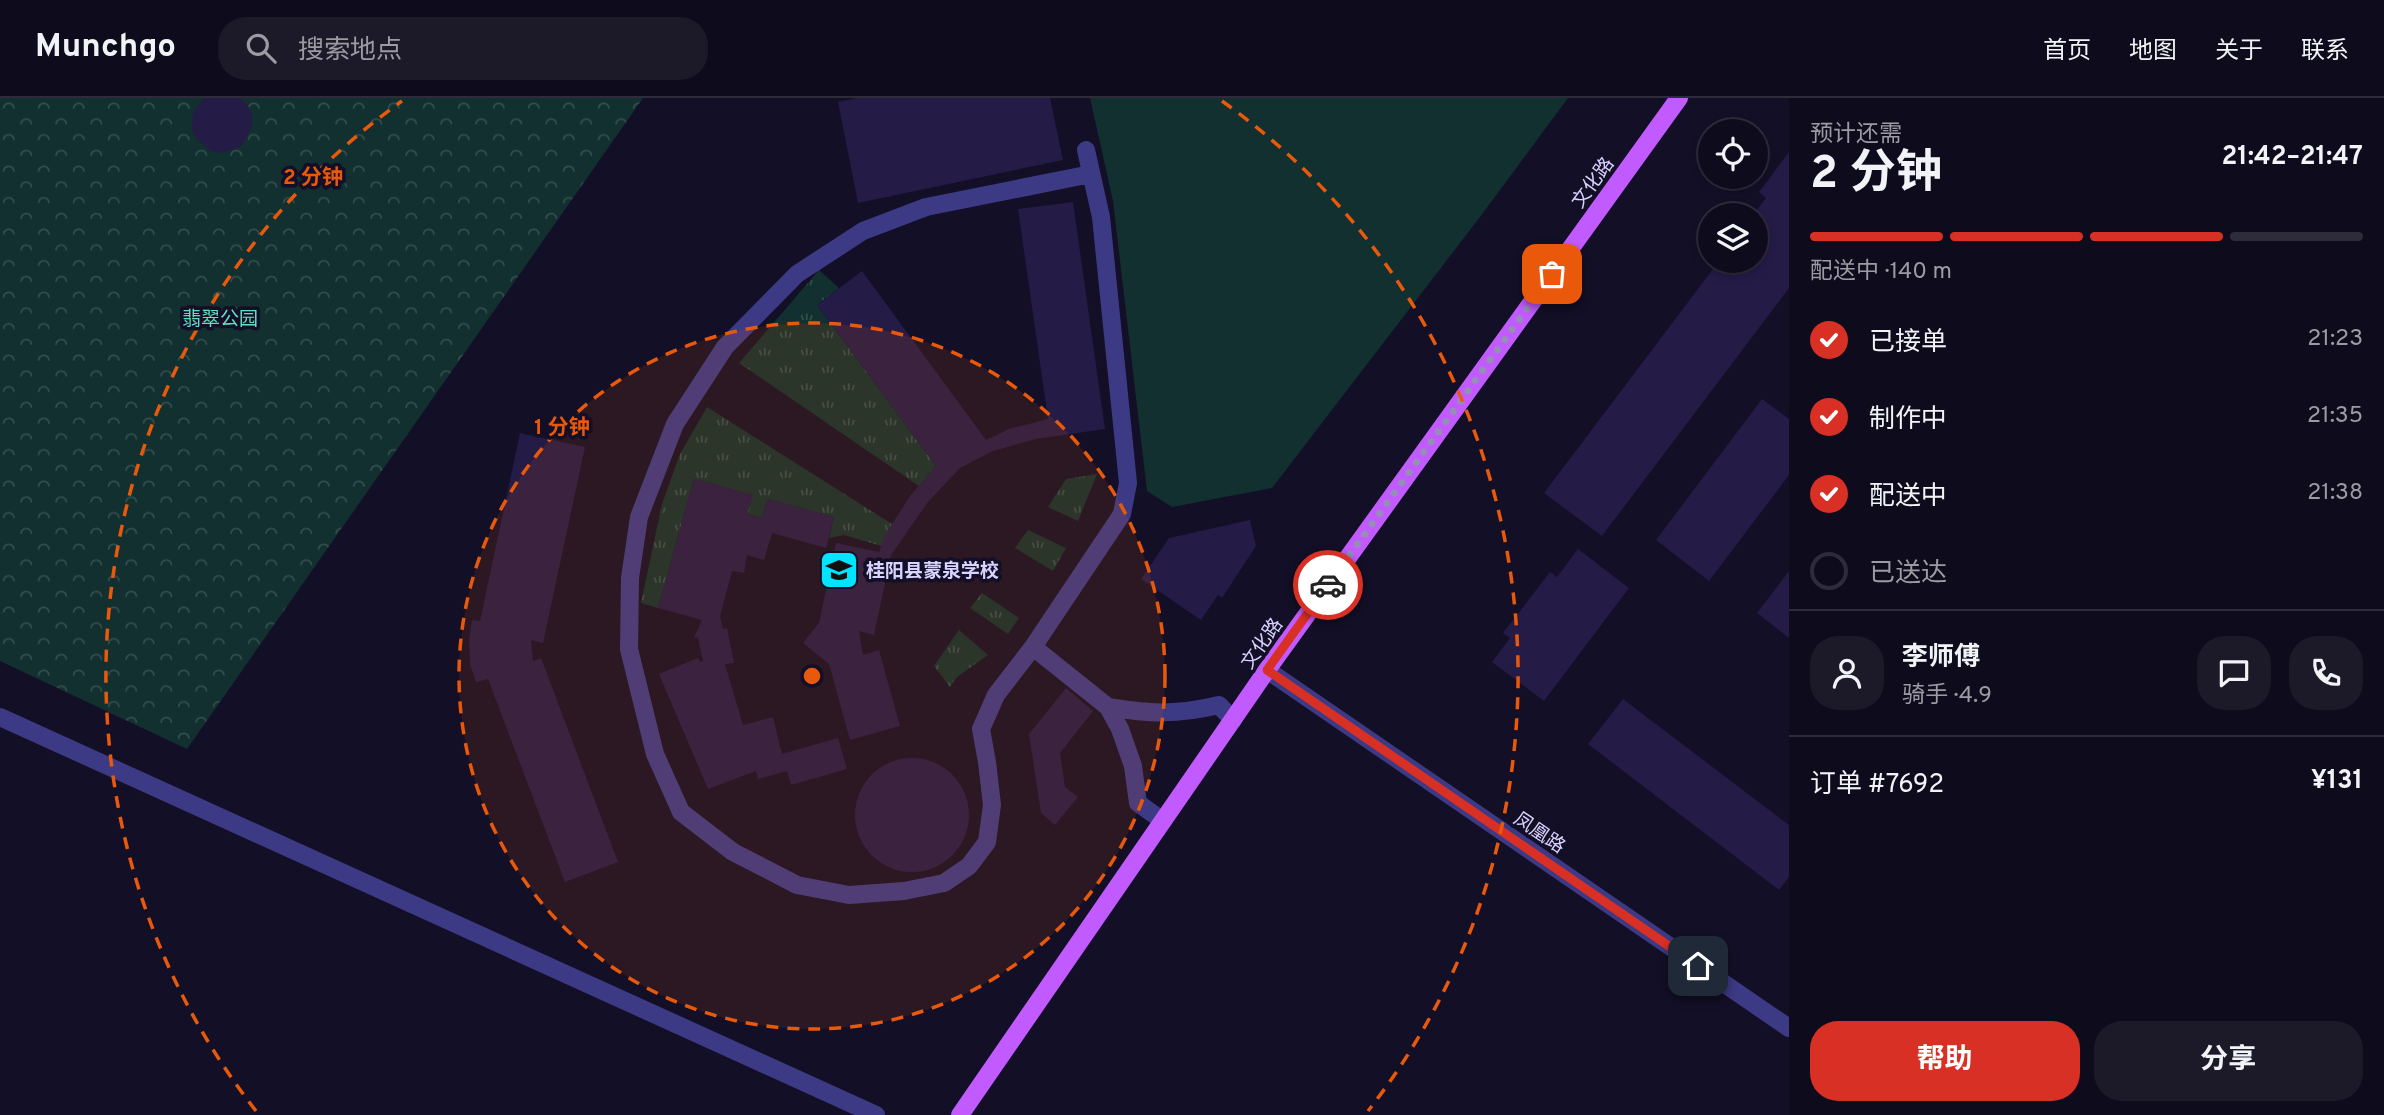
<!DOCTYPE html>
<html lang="zh">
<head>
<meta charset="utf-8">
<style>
  body { margin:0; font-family:Overpass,"Noto Sans SC",sans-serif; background:#1c1929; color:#f1f3f6; height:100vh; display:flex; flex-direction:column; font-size:26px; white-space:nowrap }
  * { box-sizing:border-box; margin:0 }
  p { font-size:23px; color:#9b9ba3 }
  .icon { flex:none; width:38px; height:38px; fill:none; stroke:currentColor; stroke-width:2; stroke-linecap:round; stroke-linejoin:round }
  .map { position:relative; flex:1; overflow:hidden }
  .side { display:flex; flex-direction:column; background:#0e0b1c; width:595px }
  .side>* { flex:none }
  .buttons { position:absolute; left:1698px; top:21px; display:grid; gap:14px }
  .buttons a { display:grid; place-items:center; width:70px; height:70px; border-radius:50%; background:#0e0b1c; box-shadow:0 4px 10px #0003,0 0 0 2px #2e2b3b; font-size:35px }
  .pin { position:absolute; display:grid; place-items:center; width:60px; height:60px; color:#fff; margin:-30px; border-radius:14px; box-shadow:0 4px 10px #0006 }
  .courier { position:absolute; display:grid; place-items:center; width:70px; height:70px; margin:-35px; border:5px solid #d93025; border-radius:50%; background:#fff; color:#222; box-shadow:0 2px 9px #0007 }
  .overview em { font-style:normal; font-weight:700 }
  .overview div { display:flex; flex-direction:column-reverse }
  .overview { display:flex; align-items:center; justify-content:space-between; height:119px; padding:0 21px }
  h1 { font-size:46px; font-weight:700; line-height:52px }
  .bar { display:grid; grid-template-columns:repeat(4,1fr); gap:10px 7px; align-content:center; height:84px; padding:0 21px }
  .bar i { height:9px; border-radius:5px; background:#2e2b3b }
  .bar .active { background:#d93025 }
  .bar p { grid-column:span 4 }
  .line { display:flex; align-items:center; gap:18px; padding:0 21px; border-top:2px solid #2e2b3b }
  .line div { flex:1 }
  .round { display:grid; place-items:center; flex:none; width:74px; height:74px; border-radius:28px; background:#1c1929 }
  ol { padding:0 21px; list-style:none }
  li { display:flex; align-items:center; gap:21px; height:77px }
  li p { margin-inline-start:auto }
  li .icon { padding:7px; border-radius:50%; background:#d93025; color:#fff; stroke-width:4 }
  li:last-child { color:#9b9ba3 }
  li i { width:38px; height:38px; border:4px solid #2e2b3b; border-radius:50% }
  .action { display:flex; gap:14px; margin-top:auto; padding:14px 21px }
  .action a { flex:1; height:80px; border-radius:28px; background:#d93025; color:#fff; font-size:28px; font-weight:700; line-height:80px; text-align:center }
  .action a+a { background:#1c1929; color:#f1f3f6 }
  header { display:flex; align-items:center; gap:42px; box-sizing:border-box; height:98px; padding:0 35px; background:#0e0b1c; border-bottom:2px solid #2e2b3b }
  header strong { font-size:33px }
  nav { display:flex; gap:38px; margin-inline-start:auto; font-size:24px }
  .search { width:490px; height:63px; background:#1c1929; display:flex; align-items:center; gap:18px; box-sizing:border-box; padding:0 24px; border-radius:28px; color:#9b9ba3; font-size:26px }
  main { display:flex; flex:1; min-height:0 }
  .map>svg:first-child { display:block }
</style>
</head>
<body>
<header>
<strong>Munchgo</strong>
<div class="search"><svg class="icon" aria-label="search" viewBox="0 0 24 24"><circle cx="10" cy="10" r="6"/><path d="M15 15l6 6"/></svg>搜索地点</div>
<nav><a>首页</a><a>地图</a><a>关于</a><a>联系</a></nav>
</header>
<main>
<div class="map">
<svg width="1789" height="1017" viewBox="0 0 1789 1017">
  <defs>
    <pattern id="grass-tufts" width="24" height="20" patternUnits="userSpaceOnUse" patternTransform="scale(1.75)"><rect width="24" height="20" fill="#12302f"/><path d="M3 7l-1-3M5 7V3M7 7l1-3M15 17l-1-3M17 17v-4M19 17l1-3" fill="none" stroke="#344d4e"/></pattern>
    <pattern id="park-crowns" width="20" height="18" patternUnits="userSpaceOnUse" patternTransform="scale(1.75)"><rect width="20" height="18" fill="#12302f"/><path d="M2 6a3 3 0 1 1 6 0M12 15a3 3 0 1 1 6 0" fill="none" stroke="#344d4e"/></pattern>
  </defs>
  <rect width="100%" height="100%" fill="#130f26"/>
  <!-- grass -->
  <path fill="url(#grass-tufts)" d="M819,172L839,190L817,207L936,368L919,388L739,265Z
    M707,309L892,426L881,448L844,437L829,440L834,419L767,401L762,420L747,416L752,397L694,381L658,510L641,505L662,406L680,356Z
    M1097,376L1078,423L1048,409L1066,381Z
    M1028,432L1066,450L1053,473L1015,450Z
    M982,495L1019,520L1008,536L970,510Z
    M959,532L988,557L957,579L950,589L934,568Z"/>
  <!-- park -->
  <path fill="url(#park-crowns)" d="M0,0H643L187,651L0,563Z"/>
  <!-- garden -->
  <path fill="#12302f" d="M1090,0H1568L1483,115L1272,390L1172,409L1147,393L1113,103Z"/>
  <!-- building -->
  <path fill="#241b47" d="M204,0H240L249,9L252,18V28L243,46L236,51L218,55L210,52L196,40L192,31V22L194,13Z
    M857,0H1050L1063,62L858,105L838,4Z
    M1789,54V190L1602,438L1544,395L1719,163H1755V117H1753L1766,100L1759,94Z
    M1073,104L1105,331L1036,341L993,353L960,370L928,404L891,457L874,537L859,533L863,557L879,552L900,628L850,642L829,566L803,545L819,525L836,445L879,454L884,439L910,398L936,368L817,207L862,173L986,342L1009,331L1048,321L1018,111Z
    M1762,301L1789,321V377L1709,483L1656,442Z
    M520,335L585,349L543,545L531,542L533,563L541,560L618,764L565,784L488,581L476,584L470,566L469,543L472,522L480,523Z
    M694,381L753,397L747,416L762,420L767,401L834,419L826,450L772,435L764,462L747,457L744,475L732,473L720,518L723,531L727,530L734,565L725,566L743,627L773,619L782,656L838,640L847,671L791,687L787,673L758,681L756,673L708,691L659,576L698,560L700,564L703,563L698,540L694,539L702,522L658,510Z
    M1250,422L1256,448L1222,500L1218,497L1201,522L1141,481L1169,440Z
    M1578,451L1629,490L1544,603L1492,564L1510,540L1503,535L1550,474L1557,479Z
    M1789,473V540L1757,515Z
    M1066,590L1093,613L1060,655L1065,689L1078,699L1055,727L1041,715L1029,636Z
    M1623,601L1789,727V779L1779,792L1588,646Z
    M855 717a57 57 0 1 1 114 0a57 57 0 1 1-114 0Z"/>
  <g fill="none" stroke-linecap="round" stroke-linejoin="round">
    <!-- minor -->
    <path stroke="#3d3a85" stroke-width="18" d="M1086,52L1101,119L1128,385L1122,416L1033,549L996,597L981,631L987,664L992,707L987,744L969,768L944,785L904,793L849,797L797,787L733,754L681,714L655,656L629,551L630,480L639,419L675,326L725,249L797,176L863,133L926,109L1091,76
      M1033,549L1108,609L1120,631L1133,668L1138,705L1163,723
      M1267,572L1789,930
      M1108,609C1150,616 1177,617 1219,607L1233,622
      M0,619L876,1017"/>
    <!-- major -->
    <path stroke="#c25bff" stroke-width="18" d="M960,1017L1267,572L1679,0"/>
  </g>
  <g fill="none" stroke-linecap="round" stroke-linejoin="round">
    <!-- done -->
    <path stroke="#948fb3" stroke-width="7" stroke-dasharray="0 12.6" d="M1328,487L1552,176"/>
    <!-- route -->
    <path stroke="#d93025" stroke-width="9" d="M1328,487L1267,572L1698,868"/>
  </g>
  <!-- distance rings -->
  <circle cx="812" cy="578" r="353" fill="#e8590c" fill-opacity=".12"/>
  <g fill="none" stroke="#e8590c" stroke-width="3.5" stroke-dasharray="12 9">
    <circle cx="812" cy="578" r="353"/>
    <path d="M256 1013A706 706 0 0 1 402 3M1222 3A706 706 0 0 1 1368 1013"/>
  </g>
  <!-- icons -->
  <defs>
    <g id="school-square" transform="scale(2.0125)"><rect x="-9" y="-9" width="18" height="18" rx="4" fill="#00e5ff" stroke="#130f26"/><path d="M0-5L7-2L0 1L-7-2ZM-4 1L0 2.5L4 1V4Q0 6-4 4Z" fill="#111"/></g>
  </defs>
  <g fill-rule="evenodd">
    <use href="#school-square" x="839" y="472"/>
  </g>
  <g text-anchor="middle" stroke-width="7" stroke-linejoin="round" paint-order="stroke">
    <!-- street labels -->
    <g font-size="19" fill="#d9d4ff" stroke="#130f26">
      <text transform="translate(1592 84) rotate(-54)" y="7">文化路</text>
      <text transform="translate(1261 545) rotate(-55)" y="7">文化路</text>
      <text transform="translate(1540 734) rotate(34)" y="7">凤凰路</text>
    </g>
    <!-- park labels -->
    <g font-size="19" fill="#5fe0c0" stroke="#130f26">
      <text x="220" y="227">翡翠公园</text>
    </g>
    <!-- poi labels -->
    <g font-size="19" font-weight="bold" fill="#d9d4ff" stroke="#130f26" text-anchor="start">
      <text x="866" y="479">桂阳县蒙泉学校</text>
    </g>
  </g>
  <circle cx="812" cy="578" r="10" fill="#e8590c" stroke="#130f26" stroke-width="3.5"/>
  <g font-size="21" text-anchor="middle" font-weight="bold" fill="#e8590c" stroke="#130f26" stroke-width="7" stroke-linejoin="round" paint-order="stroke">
    <text x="313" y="86">2 分钟</text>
    <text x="562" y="336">1 分钟</text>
  </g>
</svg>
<div class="buttons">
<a><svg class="icon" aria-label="locate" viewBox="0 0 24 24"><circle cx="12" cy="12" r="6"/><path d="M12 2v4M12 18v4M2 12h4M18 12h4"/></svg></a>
<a><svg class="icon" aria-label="layers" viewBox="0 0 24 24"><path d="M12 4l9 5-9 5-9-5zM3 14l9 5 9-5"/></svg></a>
</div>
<div class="pin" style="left:1552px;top:176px;background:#ea580c"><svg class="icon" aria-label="bag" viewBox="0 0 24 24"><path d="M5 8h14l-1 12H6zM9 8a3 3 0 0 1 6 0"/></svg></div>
<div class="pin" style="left:1698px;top:868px;background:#1f2937"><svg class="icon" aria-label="home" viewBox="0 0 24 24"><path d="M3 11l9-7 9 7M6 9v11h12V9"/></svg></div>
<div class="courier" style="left:1328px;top:487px"><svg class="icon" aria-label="car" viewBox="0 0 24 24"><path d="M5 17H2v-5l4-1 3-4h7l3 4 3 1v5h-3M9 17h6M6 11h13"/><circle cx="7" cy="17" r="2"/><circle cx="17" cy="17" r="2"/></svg></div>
</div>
<section class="side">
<div class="overview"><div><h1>2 分钟</h1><p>预计还需</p></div><em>21:42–21:47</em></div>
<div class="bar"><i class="active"></i><i class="active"></i><i class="active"></i><i></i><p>配送中 · 140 m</p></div>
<ol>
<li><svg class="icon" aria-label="check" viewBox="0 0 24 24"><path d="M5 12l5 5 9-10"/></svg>已接单<p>21:23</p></li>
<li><svg class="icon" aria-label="check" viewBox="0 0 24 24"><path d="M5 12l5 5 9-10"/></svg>制作中<p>21:35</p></li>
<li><svg class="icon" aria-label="check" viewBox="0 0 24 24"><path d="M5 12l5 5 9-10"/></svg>配送中<p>21:38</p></li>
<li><i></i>已送达</li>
</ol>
<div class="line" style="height:126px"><a class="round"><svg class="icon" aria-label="person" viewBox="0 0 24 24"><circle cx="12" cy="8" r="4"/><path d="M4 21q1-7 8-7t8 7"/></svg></a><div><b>李师傅</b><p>骑手 · 4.9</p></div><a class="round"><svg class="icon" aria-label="chat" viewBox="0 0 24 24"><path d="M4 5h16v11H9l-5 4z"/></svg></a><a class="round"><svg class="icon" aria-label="phone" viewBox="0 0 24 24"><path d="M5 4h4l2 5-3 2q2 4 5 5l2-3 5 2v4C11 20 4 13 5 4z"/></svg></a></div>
<div class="line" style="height:91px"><div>订单 #7692</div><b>¥131</b></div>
<div class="action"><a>帮助</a><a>分享</a></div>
</section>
</main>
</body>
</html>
